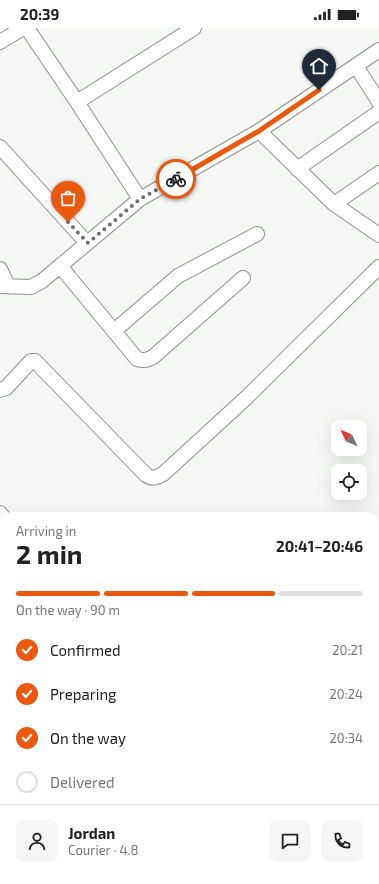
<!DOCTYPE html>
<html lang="en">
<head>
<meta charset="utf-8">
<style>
  body { margin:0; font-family:"Exo 2",sans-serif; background:#f6f6f6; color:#222; height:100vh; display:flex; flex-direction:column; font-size:15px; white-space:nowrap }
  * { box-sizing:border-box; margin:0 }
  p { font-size:13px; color:#767676 }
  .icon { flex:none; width:22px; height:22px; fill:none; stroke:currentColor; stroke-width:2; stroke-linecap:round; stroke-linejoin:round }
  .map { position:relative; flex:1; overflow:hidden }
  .drawer { position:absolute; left:0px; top:484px; width:379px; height:372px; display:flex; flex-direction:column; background:#fff; border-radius:12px 12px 0 0; box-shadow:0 4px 16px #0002 }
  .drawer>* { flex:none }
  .needle { width:26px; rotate:314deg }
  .controls { position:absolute; left:331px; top:392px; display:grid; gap:8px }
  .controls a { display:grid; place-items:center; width:36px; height:36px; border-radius:8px; background:#fff; box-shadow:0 4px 16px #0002; font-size:20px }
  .pin { position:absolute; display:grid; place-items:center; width:34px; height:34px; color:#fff; margin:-41px -17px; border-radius:50% 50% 50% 0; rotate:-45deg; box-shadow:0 0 4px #0007 }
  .pin .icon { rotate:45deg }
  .courier { position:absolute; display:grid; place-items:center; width:40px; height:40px; margin:-20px; border:3px solid #ea580c; border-radius:50%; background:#fff; color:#222; box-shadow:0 1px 5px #0007 }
  .summary em { font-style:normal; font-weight:700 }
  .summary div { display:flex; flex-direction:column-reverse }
  .summary { display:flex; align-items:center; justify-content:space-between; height:68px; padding:0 16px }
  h1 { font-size:26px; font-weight:700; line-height:30px }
  .bar { display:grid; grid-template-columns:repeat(4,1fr); gap:6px 4px; align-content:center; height:48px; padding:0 16px }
  .bar i { height:5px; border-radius:3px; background:#e0e0e0 }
  .bar .on { background:#ea580c }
  .bar p { grid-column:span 4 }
  .line { display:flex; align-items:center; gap:10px; padding:0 16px; border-top:1px solid #e0e0e0 }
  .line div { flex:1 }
  .round { display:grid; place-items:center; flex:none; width:42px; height:42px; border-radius:8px; background:#f6f6f6 }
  ol { padding:0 16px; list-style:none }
  li { display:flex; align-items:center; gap:12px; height:44px }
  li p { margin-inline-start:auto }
  li .icon { padding:4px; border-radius:50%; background:#ea580c; color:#fff; stroke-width:4 }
  li:last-child { color:#767676 }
  li i { width:22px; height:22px; border:2px solid #e0e0e0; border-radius:50% }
  .status { display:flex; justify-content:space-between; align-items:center; height:28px; padding:0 20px; background:#fff; direction:ltr }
  .status svg { height:11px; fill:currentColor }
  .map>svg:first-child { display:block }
</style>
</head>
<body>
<div class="status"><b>20:39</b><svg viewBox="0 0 49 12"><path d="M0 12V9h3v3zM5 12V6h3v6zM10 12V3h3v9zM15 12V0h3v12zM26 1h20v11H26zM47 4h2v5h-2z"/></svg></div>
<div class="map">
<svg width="379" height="856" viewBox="0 0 379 856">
  <rect width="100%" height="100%" fill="#f5f8f5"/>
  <!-- building -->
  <path fill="#2b5329" d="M379,766V803L375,799V771Z
    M249,852H267L264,856H254Z
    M303,852H319L316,856H300Z
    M325,852H341L338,856H322Z"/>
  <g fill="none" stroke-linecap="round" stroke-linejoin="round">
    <!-- service casing -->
    <g stroke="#8d908d" stroke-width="9">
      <path id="service" d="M375,806L379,809
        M0,810L4,813
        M375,819L379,813
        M0,832L4,835
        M29,852L35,856
        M233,852L238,856
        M289,856L291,852
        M350,856L353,852"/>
    </g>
    <!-- minor casing -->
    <g stroke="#8d908d" stroke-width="16">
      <path id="minor" d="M0,14L23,0
        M356,38L379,74
        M77,74L194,0
        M259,103L334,176L379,207
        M0,119L87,215
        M297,141L379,84
        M140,171L259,103L379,22
        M334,176L379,145
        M60,238L137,331C144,333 147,332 153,329L243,250
        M0,241L8,258
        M0,258L31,259L42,253L140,171L77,74L27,0
        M114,303L178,248L257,206
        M0,362L6,360L31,333H35L146,447C152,451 156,450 163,446L246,370L379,239
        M0,485L4,490
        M375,535L379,532"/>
    </g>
    <!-- service -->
    <use href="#service" stroke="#fff" stroke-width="7"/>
    <!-- minor -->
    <use href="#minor" stroke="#fff" stroke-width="14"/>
  </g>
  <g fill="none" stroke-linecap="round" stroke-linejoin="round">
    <!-- done -->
    <path stroke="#6e706e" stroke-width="4" stroke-dasharray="0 7.2" d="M68,194L88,215L140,171L176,151"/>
    <!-- route -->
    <path stroke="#ea580c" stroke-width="5" d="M176,151L259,103L319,62"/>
  </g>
</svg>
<div class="controls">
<a><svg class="needle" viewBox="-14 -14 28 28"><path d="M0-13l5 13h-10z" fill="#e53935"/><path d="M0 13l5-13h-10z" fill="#767676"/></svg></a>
<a><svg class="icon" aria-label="locate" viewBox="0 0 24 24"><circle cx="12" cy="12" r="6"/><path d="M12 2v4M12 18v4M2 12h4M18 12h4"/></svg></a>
</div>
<div class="pin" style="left:68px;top:194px;background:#ea580c"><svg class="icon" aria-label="bag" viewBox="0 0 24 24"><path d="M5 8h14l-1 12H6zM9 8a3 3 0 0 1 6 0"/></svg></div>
<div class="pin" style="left:319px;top:62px;background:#1f2937"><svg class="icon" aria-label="home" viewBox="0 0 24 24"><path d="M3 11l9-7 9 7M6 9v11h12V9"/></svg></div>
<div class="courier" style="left:176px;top:151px"><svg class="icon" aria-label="bike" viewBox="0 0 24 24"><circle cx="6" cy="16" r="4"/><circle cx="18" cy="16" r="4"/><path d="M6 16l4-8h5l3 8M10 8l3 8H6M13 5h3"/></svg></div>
<section class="drawer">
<div class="summary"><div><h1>2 min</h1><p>Arriving in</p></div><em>20:41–20:46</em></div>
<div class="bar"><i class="on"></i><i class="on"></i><i class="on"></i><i></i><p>On the way · 90 m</p></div>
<ol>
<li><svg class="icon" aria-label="check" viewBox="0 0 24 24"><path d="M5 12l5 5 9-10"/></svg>Confirmed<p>20:21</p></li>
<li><svg class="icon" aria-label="check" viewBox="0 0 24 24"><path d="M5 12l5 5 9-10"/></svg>Preparing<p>20:24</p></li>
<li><svg class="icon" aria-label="check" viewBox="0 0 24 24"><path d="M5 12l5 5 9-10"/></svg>On the way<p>20:34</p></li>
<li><i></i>Delivered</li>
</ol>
<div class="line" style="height:72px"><a class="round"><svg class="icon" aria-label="person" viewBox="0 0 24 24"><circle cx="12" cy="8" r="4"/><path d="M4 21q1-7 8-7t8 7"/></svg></a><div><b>Jordan</b><p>Courier · 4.8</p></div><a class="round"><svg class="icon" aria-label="chat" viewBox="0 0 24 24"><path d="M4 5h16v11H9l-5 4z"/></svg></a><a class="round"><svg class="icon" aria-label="phone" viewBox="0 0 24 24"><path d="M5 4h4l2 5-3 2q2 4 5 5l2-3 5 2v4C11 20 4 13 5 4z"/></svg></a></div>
</section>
</div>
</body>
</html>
